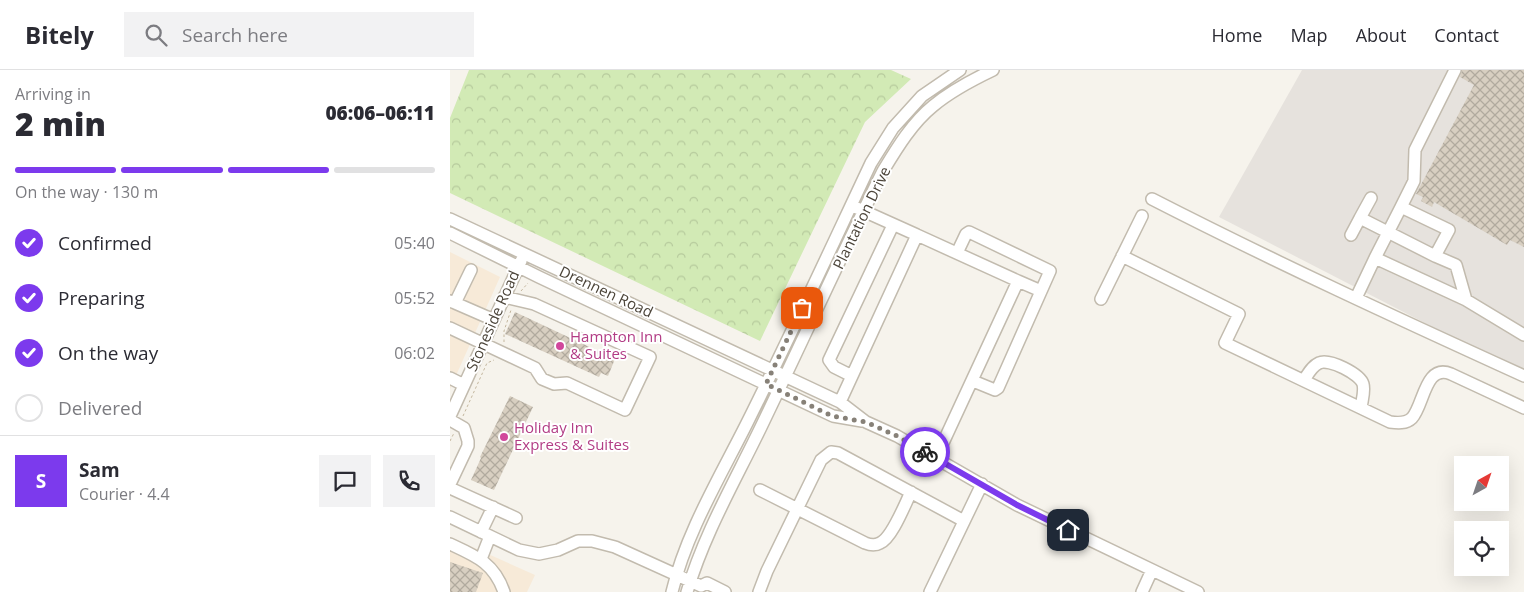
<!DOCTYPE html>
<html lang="en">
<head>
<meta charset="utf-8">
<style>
  body { margin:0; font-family:"Open Sans",sans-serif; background:#f2f2f3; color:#2b2b33; height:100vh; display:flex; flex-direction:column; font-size:19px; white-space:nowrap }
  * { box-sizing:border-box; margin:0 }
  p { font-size:16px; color:#7c7c81 }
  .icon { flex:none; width:28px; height:28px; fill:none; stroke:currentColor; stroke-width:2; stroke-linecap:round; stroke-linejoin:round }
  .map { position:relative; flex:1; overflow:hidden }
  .sheet { display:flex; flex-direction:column; background:#fff; width:450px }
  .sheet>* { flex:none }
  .needle { width:32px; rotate:40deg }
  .tools { position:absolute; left:1004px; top:386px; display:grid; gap:10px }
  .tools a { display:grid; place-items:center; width:55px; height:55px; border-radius:0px; background:#fff; box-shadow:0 5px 20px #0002; font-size:25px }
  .pin { position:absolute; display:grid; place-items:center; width:42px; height:42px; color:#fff; margin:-21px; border-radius:10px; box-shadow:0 2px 8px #0006 }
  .courier { position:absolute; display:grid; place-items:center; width:50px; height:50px; margin:-25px; border:4px solid #7c3aed; border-radius:50%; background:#fff; color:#222; box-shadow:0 1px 6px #0007 }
  .overview em { font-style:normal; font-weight:800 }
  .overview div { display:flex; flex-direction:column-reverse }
  .overview { display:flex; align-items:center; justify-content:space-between; height:85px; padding:0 15px }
  h1 { font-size:32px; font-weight:800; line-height:38px }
  .bar { display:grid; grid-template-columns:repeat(4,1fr); gap:8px 5px; align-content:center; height:60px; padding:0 15px }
  .bar i { height:6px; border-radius:4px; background:#e1e1e2 }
  .bar .on { background:#7c3aed }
  .bar p { grid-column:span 4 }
  .line { display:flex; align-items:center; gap:12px; padding:0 15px; border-top:1px solid #e1e1e2 }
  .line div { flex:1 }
  .round { display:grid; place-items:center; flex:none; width:52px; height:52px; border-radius:0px; background:#f2f2f3 }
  ol { padding:0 15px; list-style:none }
  li { display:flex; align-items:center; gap:15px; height:55px }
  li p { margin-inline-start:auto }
  li .icon { padding:5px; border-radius:50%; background:#7c3aed; color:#fff; stroke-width:4 }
  li:last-child { color:#7c7c81 }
  li i { width:28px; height:28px; border:2px solid #e1e1e2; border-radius:50% }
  header { display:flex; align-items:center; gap:30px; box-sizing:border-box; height:70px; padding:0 25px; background:#fff; border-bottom:1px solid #e1e1e2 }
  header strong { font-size:24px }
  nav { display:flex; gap:28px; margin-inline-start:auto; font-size:18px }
  .search { width:350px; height:45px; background:#f2f2f3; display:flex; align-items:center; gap:12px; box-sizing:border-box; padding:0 18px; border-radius:0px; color:#7c7c81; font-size:19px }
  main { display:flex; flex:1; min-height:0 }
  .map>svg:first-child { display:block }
</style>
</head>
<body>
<header>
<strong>Bitely</strong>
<div class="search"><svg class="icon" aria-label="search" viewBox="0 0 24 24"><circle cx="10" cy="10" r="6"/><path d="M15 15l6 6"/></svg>Search here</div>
<nav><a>Home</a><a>Map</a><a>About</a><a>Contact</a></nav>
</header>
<main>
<section class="sheet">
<div class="overview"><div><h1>2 min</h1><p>Arriving in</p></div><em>06:06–06:11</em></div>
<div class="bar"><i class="on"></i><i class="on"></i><i class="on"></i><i></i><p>On the way · 130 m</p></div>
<ol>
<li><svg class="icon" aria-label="check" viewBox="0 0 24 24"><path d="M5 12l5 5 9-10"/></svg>Confirmed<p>05:40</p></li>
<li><svg class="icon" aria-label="check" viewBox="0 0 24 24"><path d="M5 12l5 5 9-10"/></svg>Preparing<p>05:52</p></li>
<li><svg class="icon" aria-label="check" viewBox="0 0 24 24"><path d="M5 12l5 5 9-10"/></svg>On the way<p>06:02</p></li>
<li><i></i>Delivered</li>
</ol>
<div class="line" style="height:90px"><b class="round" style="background:#7c3aed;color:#fff">S</b><div><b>Sam</b><p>Courier · 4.4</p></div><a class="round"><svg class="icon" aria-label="chat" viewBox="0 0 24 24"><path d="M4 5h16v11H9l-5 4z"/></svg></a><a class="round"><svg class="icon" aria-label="phone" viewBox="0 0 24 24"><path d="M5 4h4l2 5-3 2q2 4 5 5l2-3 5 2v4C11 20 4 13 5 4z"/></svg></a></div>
</section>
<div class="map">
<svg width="1074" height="522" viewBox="0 0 1074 522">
  <defs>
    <pattern id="forest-crowns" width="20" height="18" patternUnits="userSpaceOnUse" patternTransform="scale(1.25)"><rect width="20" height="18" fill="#d2eab5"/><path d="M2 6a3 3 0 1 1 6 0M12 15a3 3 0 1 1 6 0" fill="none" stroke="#b6ca9c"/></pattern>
    <pattern id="building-cross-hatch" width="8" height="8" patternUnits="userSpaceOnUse" patternTransform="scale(1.25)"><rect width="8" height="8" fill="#d8cfc1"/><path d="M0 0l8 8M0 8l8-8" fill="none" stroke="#b1aa9e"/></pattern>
  </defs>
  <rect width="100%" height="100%" fill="#f6f3ec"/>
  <!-- commercial -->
  <path fill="#f7ead8" d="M0,182L50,207L0,319Z
    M0,467L85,505L77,522H0Z"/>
  <!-- industrial -->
  <path fill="#e6e2dd" d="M852,0H1074V304L769,147Z"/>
  <!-- forest -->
  <path fill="url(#forest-crowns)" d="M19,0H441L461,9L415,52L310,271L0,123V48Z"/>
  <!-- building -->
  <path fill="url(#building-cross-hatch)" d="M1012,0H1074V177L1060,170L1057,175L984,132L982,137L971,131L973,127L966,124L1024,15L1010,7Z
    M65,242L165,289L158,306L151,303L149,307L55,264Z
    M60,326L83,337L44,420L21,410L31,388L30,387Z
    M0,492L33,503L26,522H0Z"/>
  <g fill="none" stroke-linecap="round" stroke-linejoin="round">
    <!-- minor casing -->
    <g stroke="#c2bbae" stroke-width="14">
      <path id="minor" d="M921,128L910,148L985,186L999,160L951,137L964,111L965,80L1005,0
        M702,129C825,192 949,249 1074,306
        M0,149L390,332L416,352L447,366L567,435L748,522
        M0,163L89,207L383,346L412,351
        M467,165L568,211L486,388
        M901,165L910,148
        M507,183L516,164L519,162L600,201L548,318L545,320L523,311
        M672,186L789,244L775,273L940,352C947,353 956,354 962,348C974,335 975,293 1001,304L1074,338
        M985,186L1006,195L1016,230
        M925,188L951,137
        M568,211L591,221
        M906,228L925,188L1016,230L1074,265
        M651,229L692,146
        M0,231L5,233L21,200
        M5,233L44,250
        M0,258L85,298L92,309L104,314L117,313L175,340L200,287L84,234L54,227
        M402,306L384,297L379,290L443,155
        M0,308L14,315
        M854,310C858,304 862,296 869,293C879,288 910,304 913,314C915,321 912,330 911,338
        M390,332L467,165L407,138
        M0,346L71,191
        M0,350L14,358L18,371V376L0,414
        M0,418L66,448
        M310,420L415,473C420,475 425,476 430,473C442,468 455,434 461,422
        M0,447L69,480L89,484L108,480L128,471H142L165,477L251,516L257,513L275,522
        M31,462L43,437
        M0,474C26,486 44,493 54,522
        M31,489L40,466
        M222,522C236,463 270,407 297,353C340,267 380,180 421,93L443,58L472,26L510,0
        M237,522C254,464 285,411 311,357C352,272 391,186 433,101C447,78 462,53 483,36C501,21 522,10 543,0
        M309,522L317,501L371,390L381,382L388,383L514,451
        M480,522L532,414
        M692,522L702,500"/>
    </g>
    <!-- path -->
    <path stroke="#c4b79f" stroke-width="1" stroke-dasharray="2.5 2.5" stroke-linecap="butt" d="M71,221L78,213
      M54,272V261L61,240
      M13,346L37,293L44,290
      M0,371L4,363"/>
    <!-- minor -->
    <use href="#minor" stroke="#fff" stroke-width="11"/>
  </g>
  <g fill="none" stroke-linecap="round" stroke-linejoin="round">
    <!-- done -->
    <path stroke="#878178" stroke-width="5" stroke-dasharray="0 9" d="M352,238L316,314L382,346L416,352L447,366L475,382"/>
    <!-- route -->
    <path stroke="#7c3aed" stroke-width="6" d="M475,382L567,435L618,460"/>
  </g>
  <!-- markers -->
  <g fill="#d1479c" stroke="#fff" stroke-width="2">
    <circle cx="110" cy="276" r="5"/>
    <circle cx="54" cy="367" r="5"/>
  </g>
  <g text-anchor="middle" stroke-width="4" stroke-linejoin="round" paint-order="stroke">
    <!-- street labels -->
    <g font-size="15" fill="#4b4439" stroke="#fff">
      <text transform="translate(412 148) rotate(-64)" y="5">Plantation Drive</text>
      <text transform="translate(156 222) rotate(25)" y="5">Drennen Road</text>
      <text transform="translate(43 251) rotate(-66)" y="5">Stoneside Road</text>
    </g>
    <!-- hotel labels -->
    <g font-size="15" fill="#b23c85" stroke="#fff" text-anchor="start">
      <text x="120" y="272">Hampton Inn<tspan x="120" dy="17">&amp; Suites</tspan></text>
      <text x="64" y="363">Holiday Inn<tspan x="64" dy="17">Express &amp; Suites</tspan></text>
    </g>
  </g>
</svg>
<div class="tools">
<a><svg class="needle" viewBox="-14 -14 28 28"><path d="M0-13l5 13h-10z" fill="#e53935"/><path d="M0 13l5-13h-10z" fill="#7c7c81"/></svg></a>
<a><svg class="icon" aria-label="locate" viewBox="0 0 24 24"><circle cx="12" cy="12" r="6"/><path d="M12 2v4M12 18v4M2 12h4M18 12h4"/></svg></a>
</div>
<div class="pin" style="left:352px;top:238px;background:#ea580c"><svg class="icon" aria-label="bag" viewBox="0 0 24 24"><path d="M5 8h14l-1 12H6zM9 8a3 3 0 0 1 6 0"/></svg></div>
<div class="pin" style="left:618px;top:460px;background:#1f2937"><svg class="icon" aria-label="home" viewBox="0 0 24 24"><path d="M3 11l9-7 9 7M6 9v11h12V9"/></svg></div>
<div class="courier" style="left:475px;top:382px"><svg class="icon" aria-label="bike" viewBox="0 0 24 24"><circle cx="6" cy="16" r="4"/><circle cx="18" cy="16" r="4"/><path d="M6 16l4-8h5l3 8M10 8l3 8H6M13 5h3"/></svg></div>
</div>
</main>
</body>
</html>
